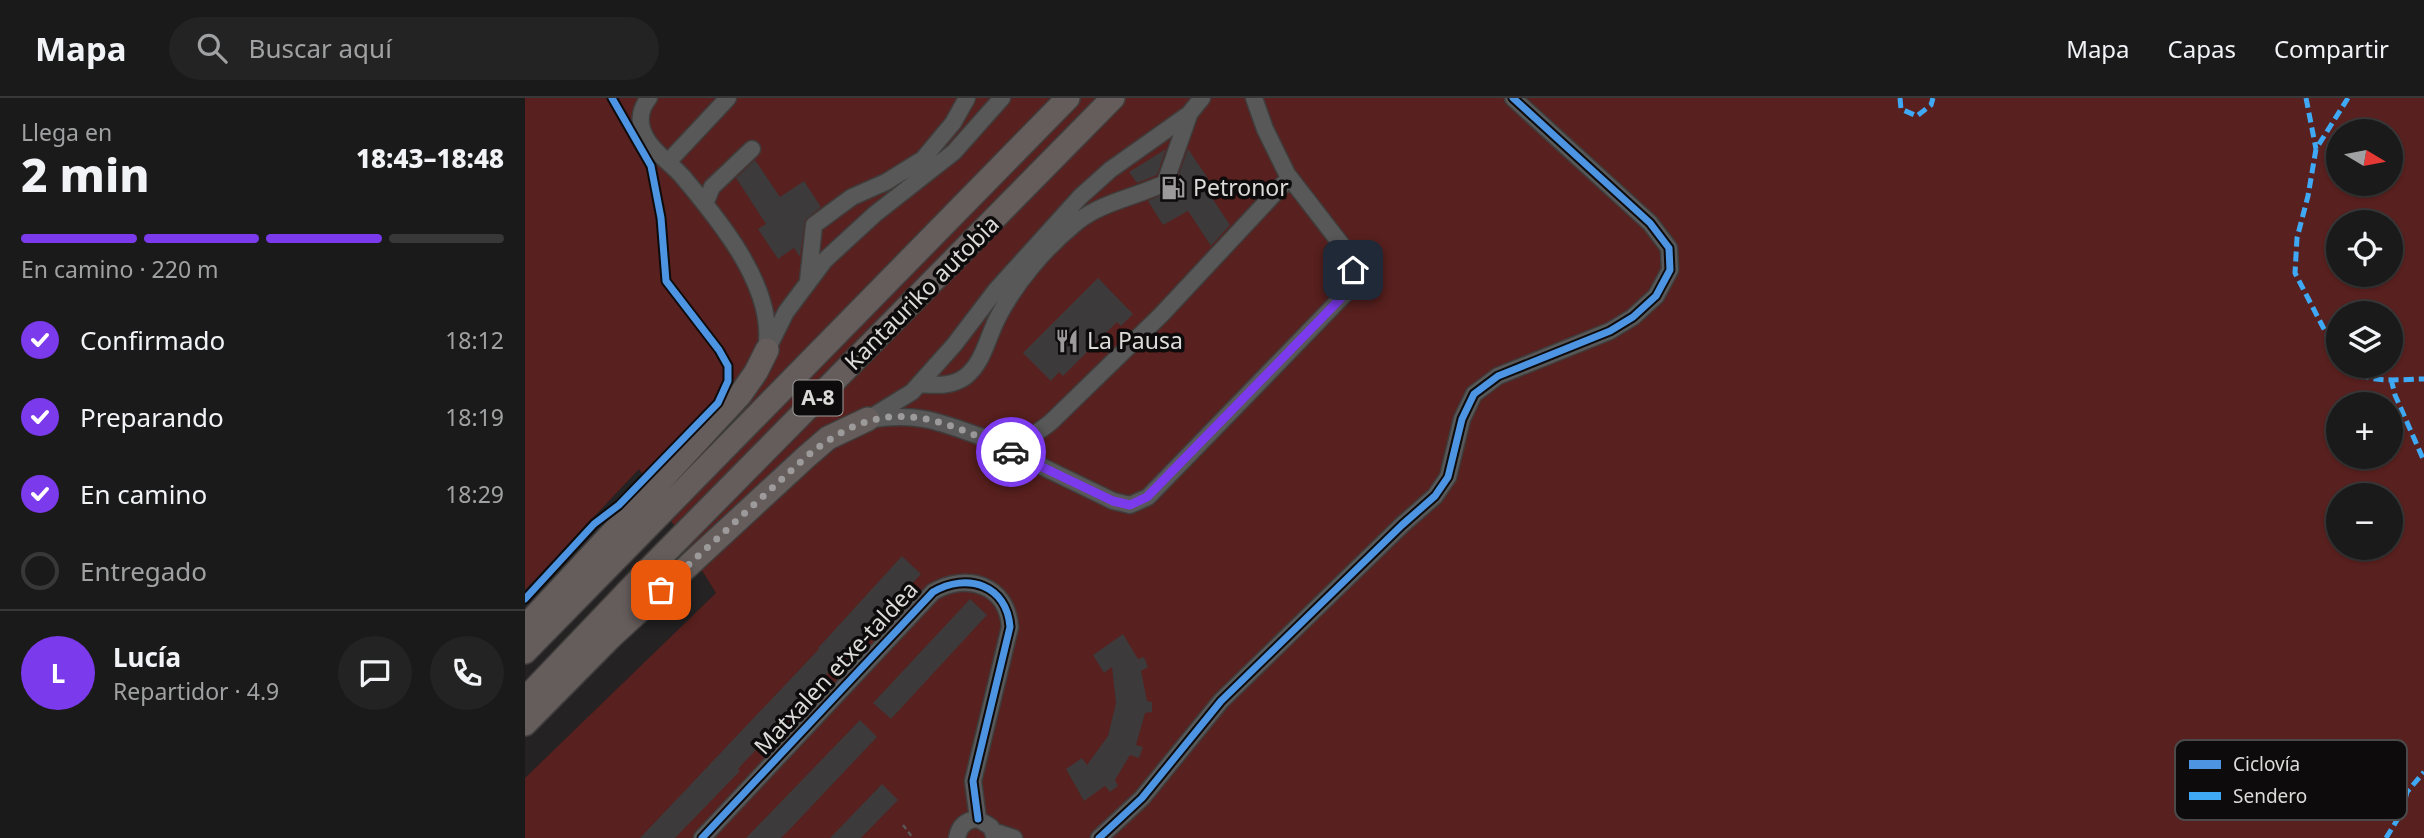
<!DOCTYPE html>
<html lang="es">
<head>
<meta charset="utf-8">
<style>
  body { margin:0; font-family:"Noto Sans",sans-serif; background:#242323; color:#f1f3f6; height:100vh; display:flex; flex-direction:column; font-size:26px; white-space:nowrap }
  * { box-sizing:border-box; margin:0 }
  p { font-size:23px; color:#a0a1a2 }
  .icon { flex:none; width:38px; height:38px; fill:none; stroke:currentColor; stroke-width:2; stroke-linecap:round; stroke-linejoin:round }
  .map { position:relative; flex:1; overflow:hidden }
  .panel { display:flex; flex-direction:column; background:#1b1a1a; width:525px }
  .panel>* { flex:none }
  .needle { width:46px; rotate:100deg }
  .buttons { position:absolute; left:1801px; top:21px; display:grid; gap:14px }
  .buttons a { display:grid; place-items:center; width:77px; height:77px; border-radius:50%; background:#1b1a1a; box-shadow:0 2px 5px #0004,0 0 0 2px #393839; font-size:35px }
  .pin { position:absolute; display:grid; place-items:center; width:60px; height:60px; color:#fff; margin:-30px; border-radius:14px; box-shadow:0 4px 10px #0006 }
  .courier { position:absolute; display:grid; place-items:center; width:70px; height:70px; margin:-35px; border:5px solid #7c3aed; border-radius:50%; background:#fff; color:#222; box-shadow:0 2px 9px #0007 }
  .head em { font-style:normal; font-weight:800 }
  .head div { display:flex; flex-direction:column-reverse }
  .head { display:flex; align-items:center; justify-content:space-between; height:119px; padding:0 21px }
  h1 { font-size:46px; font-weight:800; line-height:52px }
  .bar { display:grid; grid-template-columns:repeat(4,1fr); gap:10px 7px; align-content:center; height:84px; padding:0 21px }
  .bar i { height:9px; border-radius:5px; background:#393839 }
  .bar .current { background:#7c3aed }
  .bar p { grid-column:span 4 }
  .line { display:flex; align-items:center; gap:18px; padding:0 21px; border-top:2px solid #393839 }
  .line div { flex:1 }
  .round { display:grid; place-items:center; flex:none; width:74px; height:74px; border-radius:37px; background:#242323 }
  ol { padding:0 21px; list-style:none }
  li { display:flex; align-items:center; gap:21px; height:77px }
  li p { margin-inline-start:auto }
  li .icon { padding:7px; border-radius:50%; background:#7c3aed; color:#fff; stroke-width:4 }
  li:last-child { color:#a0a1a2 }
  li i { width:38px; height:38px; border:4px solid #393839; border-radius:50% }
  header { display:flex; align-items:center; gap:42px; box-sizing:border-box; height:98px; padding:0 35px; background:#1b1a1a; border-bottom:2px solid #393839 }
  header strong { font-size:33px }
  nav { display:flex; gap:38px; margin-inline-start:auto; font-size:24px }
  .search { width:490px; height:63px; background:#242323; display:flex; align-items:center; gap:18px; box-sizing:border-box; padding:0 24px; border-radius:38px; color:#a0a1a2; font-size:26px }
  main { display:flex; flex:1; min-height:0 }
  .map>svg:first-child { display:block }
</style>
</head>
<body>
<header>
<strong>Mapa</strong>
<div class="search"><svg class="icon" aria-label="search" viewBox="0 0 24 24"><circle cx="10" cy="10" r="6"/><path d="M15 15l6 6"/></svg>Buscar aquí</div>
<nav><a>Mapa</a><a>Capas</a><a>Compartir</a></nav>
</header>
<main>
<section class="panel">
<div class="head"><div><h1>2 min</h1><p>Llega en</p></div><em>18:43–18:48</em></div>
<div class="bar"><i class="current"></i><i class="current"></i><i class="current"></i><i></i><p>En camino · 220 m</p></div>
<ol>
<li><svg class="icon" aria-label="check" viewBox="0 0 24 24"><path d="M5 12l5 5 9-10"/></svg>Confirmado<p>18:12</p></li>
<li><svg class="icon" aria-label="check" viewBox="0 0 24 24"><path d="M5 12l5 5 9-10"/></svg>Preparando<p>18:19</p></li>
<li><svg class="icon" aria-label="check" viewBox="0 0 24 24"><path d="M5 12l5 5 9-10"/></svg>En camino<p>18:29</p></li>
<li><i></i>Entregado</li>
</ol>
<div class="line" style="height:126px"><b class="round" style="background:#7c3aed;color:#fff">L</b><div><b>Lucía</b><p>Repartidor · 4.9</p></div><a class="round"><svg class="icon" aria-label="chat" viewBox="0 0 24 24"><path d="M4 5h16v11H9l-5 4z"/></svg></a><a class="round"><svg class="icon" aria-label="phone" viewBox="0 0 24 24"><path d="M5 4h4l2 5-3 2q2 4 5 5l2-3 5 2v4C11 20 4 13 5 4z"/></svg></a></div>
</section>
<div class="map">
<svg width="1899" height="740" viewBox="0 0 1899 740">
  <rect width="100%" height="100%" fill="#242222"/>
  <!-- green -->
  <path fill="#58201e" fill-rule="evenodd" d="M0,0H1899V740H0V680L191,495L114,371L0,492ZM1813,33H1866V86H1813ZM1813,124H1866V177H1813ZM1813,215H1866V268H1813ZM1813,306H1866V359H1813ZM1813,397H1866V450H1813Z"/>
  <!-- building -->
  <path fill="#3c3a3a" d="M641,51L632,77L612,85L604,74Z
    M663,51L684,82L677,85L705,127L686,148L663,113L638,127L623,103L648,92Z
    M230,62L255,99L279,83L296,109L280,122L275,159L269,150L253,161L233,131L241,126L211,80Z
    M573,180L608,216L596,228L592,224L538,278L534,274L526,283L498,255Z
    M377,458L396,476L213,671L215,673L150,740H115L294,551L293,550Z
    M445,501L462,517L366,621L348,605Z
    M598,536L613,561L619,559L623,569L616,573L622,603L627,604V614L620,615L611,647L618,649L614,660L605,657L590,682L593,688L585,694L580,688L559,703L541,671L557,660L562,667L583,638L591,605L587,569L579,575L568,557Z
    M335,622L352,639L267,729L256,740H221Z
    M357,686L373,702L336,740H305Z"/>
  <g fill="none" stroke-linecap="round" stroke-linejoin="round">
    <!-- minor casing -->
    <g stroke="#3f3d3c" stroke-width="19">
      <path id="minor" d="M124,0C114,12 113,26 121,40C129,55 147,66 158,79C194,122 247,186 242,244
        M729,0L740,31L762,76L826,159L828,172L822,194L623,399L605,407L588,403L454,338C488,345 498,347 526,324L636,217L764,80
        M143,64L203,0
        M180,106L187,89L227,51
        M283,183L289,127L327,99L361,84L398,61L428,25L442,0
        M242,252L261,214L300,162L350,116L429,54L477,0
        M394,286C410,287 426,289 440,279C459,264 462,240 473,219C491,184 521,149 552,124C577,104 611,99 640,85L664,17
        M343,321L387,294L429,247L471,192L555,99L585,72L664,16L677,0
        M348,321C393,315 412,323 454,338
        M468,733L489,740
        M177,740L408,494C442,474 482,487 485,529L448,683L453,721
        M432,740C434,728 441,722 453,721L466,729L470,740
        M574,740L617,700L696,603L877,427L910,398L923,379L937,321L949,296L973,278L1085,233L1108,219L1131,198L1145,172L1144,150L1125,125L988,0"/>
    </g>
    <!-- highway casing -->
    <g stroke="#3f3d3c" stroke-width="26">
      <path id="highway" d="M0,529L215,297L231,274L242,252
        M0,554L543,0
        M0,601L126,469L588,0
        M0,626L86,539L281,359L303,340L343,321"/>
    </g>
    <!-- path -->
    <path stroke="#585756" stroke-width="2.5" stroke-dasharray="5 3.5" stroke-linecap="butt" d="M378,727L388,740"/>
    <!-- minor -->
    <use href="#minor" stroke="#595858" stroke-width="16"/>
    <!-- highway -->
    <use href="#highway" stroke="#655d5b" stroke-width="23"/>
    <!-- quiet -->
    <path stroke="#3fa9f5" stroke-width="5" stroke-dasharray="10 5" stroke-linecap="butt" d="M1375,0L1376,11L1392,18L1406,7L1408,0
      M1781,0L1791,51
      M1813,258L1770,175L1772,140L1783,98L1791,51L1823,0
      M1822,268C1839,287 1874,281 1899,281
      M1866,281L1870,297L1899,363
      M1861,740L1877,714L1882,694L1899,674"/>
    <!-- cycleway casing -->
    <g stroke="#0d0b0b" stroke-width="11">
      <path id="cycleway" d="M0,501L69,426L94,407L193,305L203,283V268L194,252L141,183L136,120L126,68L87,0
        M177,740L408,494C442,474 482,487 485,529L448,683L453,721
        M574,740L617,700L696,603L877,427L910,398L923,379L937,321L949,296L973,278L1085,233L1108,219L1131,198L1145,172L1144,150L1125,125L988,0"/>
    </g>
    <!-- cycleway -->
    <use href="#cycleway" stroke="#4d94e3" stroke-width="7"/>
  </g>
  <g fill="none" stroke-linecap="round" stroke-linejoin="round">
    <!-- done -->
    <path stroke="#9c9a9a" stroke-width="7" stroke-dasharray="0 12.6" d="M136,492L281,359C356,297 406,315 486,354"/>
    <!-- route -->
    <path stroke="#7c3aed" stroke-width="9" d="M486,354L588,403L605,407L622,399L822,194L828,172"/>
  </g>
  <!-- icons -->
  <defs>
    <g id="fuel-bare" transform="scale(1.89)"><path d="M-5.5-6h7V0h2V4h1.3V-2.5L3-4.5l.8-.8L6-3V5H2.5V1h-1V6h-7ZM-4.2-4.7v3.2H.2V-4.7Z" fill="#9c9a9a" stroke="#0d0b0b" stroke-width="2.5" paint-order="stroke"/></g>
    <g id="restaurant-bare" transform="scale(1.89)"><path d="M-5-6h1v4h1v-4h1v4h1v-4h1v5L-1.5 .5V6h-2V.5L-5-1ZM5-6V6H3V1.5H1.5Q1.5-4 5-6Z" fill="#9c9a9a" stroke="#0d0b0b" stroke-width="2.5" paint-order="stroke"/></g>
  </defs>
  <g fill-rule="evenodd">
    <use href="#fuel-bare" x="648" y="90"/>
    <use href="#restaurant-bare" x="542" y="243"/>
  </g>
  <g text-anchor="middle" stroke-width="7" stroke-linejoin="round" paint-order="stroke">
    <!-- shield labels -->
    <rect fill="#0d0b0b" stroke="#9f9d9c" stroke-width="2" x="268.5" y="282.5" width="49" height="35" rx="5"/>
    <g font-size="21" font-weight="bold" fill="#dddbda">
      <text x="293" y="307">A-8</text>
    </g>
    <!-- poi labels -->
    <g font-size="23" fill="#dddbda" stroke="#0d0b0b" text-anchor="start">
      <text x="668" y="98">Petronor</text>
      <text x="562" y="251">La Pausa</text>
    </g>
    <!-- street labels -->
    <g font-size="23" fill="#dddbda" stroke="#0d0b0b">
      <text transform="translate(397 195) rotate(-45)" y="8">Kantauriko autobia</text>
      <text transform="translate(311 570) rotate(-47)" y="8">Matxalen etxe-taldea</text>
    </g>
  </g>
  <!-- legend -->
  <rect x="1650" y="642" width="232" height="80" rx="10" fill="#0d0b0b" stroke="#4b4949" stroke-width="2"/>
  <rect x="1664" y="662" width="32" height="9" fill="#4d94e3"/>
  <rect x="1664" y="694" width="32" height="8" fill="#3fa9f5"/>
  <g font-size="19" fill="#dddbda">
    <text x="1708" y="673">Ciclovía</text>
    <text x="1708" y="705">Sendero</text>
  </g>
</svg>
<div class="buttons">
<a><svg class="needle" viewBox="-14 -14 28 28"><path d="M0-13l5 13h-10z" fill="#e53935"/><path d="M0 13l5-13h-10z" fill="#a0a1a2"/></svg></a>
<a><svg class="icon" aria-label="locate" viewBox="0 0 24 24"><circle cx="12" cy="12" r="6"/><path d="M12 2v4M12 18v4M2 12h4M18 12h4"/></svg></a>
<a><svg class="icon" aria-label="layers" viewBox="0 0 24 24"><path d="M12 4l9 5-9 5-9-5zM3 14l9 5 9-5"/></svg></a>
<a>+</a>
<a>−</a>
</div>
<div class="pin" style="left:136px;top:492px;background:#ea580c"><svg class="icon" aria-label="bag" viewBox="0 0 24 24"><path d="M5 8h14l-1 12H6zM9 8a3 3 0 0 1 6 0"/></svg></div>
<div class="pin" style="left:828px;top:172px;background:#1f2937"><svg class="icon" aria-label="home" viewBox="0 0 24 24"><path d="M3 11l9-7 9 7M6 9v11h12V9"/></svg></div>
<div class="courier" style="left:486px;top:354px"><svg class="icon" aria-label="car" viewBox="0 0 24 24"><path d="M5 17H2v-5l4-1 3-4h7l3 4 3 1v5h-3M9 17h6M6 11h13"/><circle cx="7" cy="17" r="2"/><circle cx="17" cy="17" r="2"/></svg></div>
</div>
</main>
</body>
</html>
